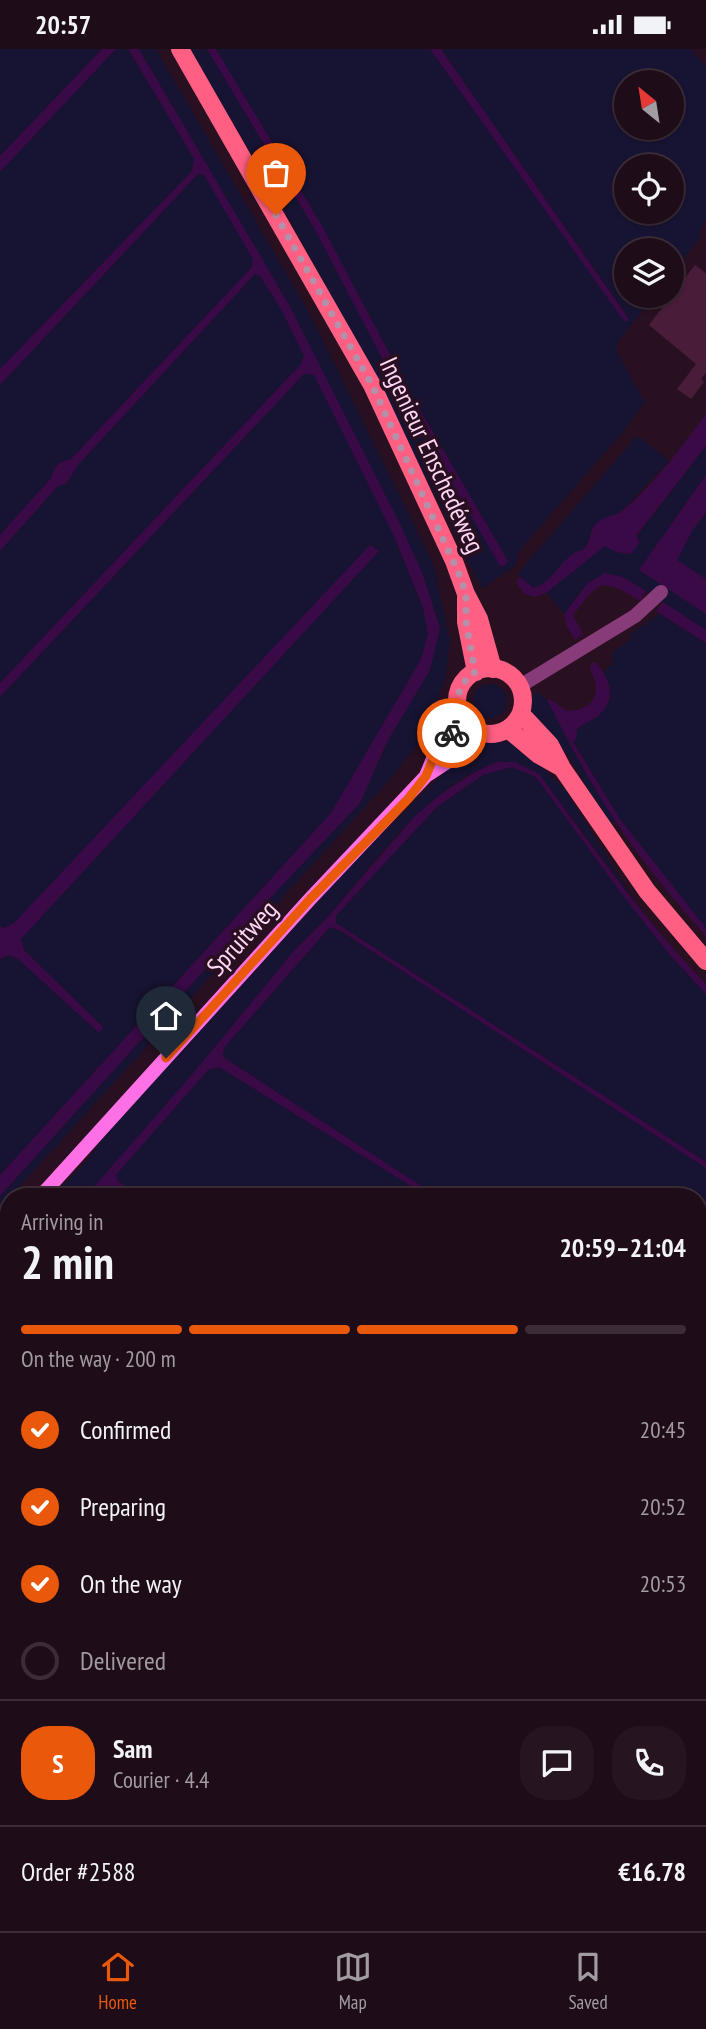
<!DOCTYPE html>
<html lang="en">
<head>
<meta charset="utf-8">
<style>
  body { margin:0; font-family:"PT Sans Narrow",sans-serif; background:#261521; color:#f1f3f6; height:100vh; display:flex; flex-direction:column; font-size:26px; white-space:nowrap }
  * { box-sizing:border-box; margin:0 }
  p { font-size:23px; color:#a19ba2 }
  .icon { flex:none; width:38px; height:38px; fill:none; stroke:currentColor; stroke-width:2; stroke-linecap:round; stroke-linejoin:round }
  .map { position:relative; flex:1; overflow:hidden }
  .side { position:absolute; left:0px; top:1139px; width:707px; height:744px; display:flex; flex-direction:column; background:#1e0c18; border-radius:28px 28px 0 0; box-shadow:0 2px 5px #0004,0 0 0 2px #3c2c37 }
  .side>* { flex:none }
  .needle { width:46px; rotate:330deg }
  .fabs { position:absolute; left:614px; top:21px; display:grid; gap:14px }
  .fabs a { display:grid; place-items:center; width:70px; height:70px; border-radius:50%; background:#1e0c18; box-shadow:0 2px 5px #0004,0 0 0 2px #3c2c37; font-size:35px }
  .pin { position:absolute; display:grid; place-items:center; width:60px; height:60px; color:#fff; margin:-72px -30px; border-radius:50% 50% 50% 0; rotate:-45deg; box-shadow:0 0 7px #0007 }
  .pin .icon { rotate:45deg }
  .courier { position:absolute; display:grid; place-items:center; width:70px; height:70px; margin:-35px; border:5px solid #ea580c; border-radius:50%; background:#fff; color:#222; box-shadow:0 2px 9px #0007 }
  .overview em { font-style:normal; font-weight:700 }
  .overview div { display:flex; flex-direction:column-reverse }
  .overview { display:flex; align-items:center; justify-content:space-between; height:119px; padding:0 21px }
  h1 { font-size:46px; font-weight:700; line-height:52px }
  .bar { display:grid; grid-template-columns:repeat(4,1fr); gap:10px 7px; align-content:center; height:84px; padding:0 21px }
  .bar i { height:9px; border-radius:5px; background:#3c2c37 }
  .bar .current { background:#ea580c }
  .bar p { grid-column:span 4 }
  .line { display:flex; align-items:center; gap:18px; padding:0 21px; border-top:2px solid #3c2c37 }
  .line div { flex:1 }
  .round { display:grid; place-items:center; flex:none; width:74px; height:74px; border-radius:28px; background:#261521 }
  ol { padding:0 21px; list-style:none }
  li { display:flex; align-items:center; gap:21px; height:77px }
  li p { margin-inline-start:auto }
  li .icon { padding:7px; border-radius:50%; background:#ea580c; color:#fff; stroke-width:4 }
  li:last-child { color:#a19ba2 }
  li i { width:38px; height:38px; border:4px solid #3c2c37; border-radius:50% }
  .status { display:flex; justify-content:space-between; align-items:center; height:49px; padding:0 35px; background:#1e0c18; direction:ltr }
  .status svg { height:19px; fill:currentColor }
  .tabs { display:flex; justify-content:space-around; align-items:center; height:98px; border-top:2px solid #3c2c37; background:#1e0c18; font-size:19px; color:#a19ba2 }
  .tabs a { display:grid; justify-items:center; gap:4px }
  .tabs .current { color:#ea580c }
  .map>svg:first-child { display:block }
</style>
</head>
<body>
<div class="status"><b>20:57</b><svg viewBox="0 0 49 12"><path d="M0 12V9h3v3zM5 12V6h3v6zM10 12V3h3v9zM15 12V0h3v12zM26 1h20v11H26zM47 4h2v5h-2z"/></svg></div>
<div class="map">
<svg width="706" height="1882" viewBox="0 0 706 1882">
  <rect width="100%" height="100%" fill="#281020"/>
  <!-- green -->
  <path fill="#171332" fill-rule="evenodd" d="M0,0H102L0,107Z
    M116,0H128L195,110L192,122L0,320V123Z
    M139,0H156L310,265L432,512L436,525L450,592L446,629L429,674L413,702L385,736L0,1159V1147L256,864L360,754L440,579L423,526L288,254Z
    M190,0H207L314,179L505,517L508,512L412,347L321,175L216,0H430L625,272H628V268L441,0H691L706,18V170L701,180L700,189L672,225V201H626V247H654L618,293L617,303L645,353L623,383L519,502L515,517L482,540L378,332L293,177ZM626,33H672V79H626ZM626,117H672V163H626Z
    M198,125L204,126L253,210L252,218L70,411L60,413L52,429L0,486V336Z
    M255,225L260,227L281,260L304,307L301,315L0,634V502L58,437L66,435L77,417Z
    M304,325H314L393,485L423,559L428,585L421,610L331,764L0,1126V910L8,906L18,910L98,983L103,978L24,901L15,873L5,879L0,878V648Z
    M636,388L641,389L669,412L620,464L599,472L584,500C564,508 555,532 534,539L521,529L518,524Z
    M706,397V426L639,521L706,565V581L623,528C592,517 581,543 564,565L546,544L605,496L616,503L631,505L640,493L636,488Z
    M706,464V530L677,511L692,482Z
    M658,564L706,594V879L620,770L573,692L576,690L577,680C597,661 624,658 603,623L612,615L613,603L628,592L633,583L654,569Z
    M473 652a17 17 0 1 1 34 0a17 17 0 1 1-34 0Z
    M536,642L547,651L575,705L615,772L609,776L569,708L531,666V655Z
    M488,691L515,693L564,739L636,854L539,725C526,718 510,709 494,714C425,740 376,813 328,867C316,880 303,892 292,905C222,986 159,1072 85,1148H51L87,1112L106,1083L351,816L474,694Z
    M512,718L536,728L624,848L670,906L706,945V1113L336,874V867L356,845L437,758L483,726Z
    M330,878L341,882L706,1119V1320L698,1314V1148H438L223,1008L224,999Z
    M219,1018L429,1148H142L118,1132L116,1126L121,1119L208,1021Z
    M9,1243V1308L0,1302V1253Z
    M0,1310L9,1316V1451L0,1445Z
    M698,1321L706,1326V1510L698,1505Z
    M0,1453L9,1458V1614L0,1609Z
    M698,1512L706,1517V1609L698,1604Z
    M698,1611L706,1616V1753L698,1748Z
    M0,1614L9,1620V1773L0,1768Z
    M698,1759L706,1764V1882H683L671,1874H698Z
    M0,1786L9,1792V1856L0,1867Z
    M9,1871V1874H136L148,1882H0Z
    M162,1874H397L409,1882H174Z
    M406,1874H589L583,1882H417Z
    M599,1874H656L668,1882H593Z"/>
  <!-- water -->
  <path fill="#3a0a47" d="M102,0H116L0,123V107Z
    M128,0H139L288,254L400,475L423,526L440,579L430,621L387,693L360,754L256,864L0,1147V1126L331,764L421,610L428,585L423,558L393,485L314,326L304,325L0,648V634L301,315L304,307L281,260L260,227L255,225L77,417L66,435L58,437L0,502V486L51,429C55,416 58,413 70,411L252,218L253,210L204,126L198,125L0,336V320L192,122L194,110Z
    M207,0H216L321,175L412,347L508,512L505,517H500L404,351L314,179Z
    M430,0H441L628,269V272H624Z
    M706,365V397L636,487L640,493L631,505L616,503L605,497L546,544L535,548L525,545L517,535V530L521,529L534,539C552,533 559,514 574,504C579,501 584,502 587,496C592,488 589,480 598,473C604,467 615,467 622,462C653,438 682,396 706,365Z
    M706,426V464L692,482L677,511L706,530V565L639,521Z
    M370,496L379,502L21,890L24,901L103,978L102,982L98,983L18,910L8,906L0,910V878L5,879L15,873Z
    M605,524L623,528L646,542L640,552C601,528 600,531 573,566L583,585L575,591L566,576L564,565L588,534Z
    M663,553L706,581V594L656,562Z
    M595,613C609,626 617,649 601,664C595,671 585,673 577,680L576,690L573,693L620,770L706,879V887C674,851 642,813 616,773C590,734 568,692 547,651L550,650L567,662C596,661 602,643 590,620L592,614Z
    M497,713H515L539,725C592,797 644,871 706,935V945L670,906L624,848L536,728L512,718L483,726L437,758L356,845L336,867V874L706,1113V1119L341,882L330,878L224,999L223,1008L438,1148H429L219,1018L208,1021L116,1126L118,1132L142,1148C127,1148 122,1139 108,1138L98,1148H85L190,1028L293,903L326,870L414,768L441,745L475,723Z"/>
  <!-- building -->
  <path fill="#491c39" d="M695,216L706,224V324L701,330L704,333L691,350L677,340L696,315L649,276Z"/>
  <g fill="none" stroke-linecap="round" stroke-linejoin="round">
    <!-- minor -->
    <path stroke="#873b79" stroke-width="14" d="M520,637L635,567L661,543"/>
    <!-- secondary -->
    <path stroke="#ff6fe5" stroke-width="14" d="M426,727L435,705L462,671
      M40,1148L310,850L426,727L446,714L476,682
      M0,1192L9,1182"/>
    <!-- primary -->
    <path stroke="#ff5f82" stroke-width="18" d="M180,0L372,336L454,512L466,545L479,570L493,620
      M466,549V573L476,623
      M457 652a33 33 0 1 1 66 0a33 33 0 1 1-66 0Z
      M521,665L550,696L562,719L647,842L706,912
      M508,680L539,706L562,719"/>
  </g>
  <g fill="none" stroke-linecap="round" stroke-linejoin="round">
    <!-- done -->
    <path stroke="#b491aa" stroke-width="7" stroke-dasharray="0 12.6" d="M276,166L372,336L460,527L466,545V573L475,623C458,635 453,652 463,671L452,684"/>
    <!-- route -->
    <path stroke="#ea580c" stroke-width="9" d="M166,1009L310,850L408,750L426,727L435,705L452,684"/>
  </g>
  <g text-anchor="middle" stroke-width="7" stroke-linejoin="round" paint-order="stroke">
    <!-- street labels -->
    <g font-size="26" fill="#ffd7f4" stroke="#281020">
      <text transform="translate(432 406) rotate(65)" y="9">Ingenieur Enschedéweg</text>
      <text transform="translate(242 889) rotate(-48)" y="9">Spruitweg</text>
    </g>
  </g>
</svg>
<div class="fabs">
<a><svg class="needle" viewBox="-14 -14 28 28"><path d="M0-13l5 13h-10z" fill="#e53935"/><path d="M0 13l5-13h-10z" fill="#a19ba2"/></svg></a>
<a><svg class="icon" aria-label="locate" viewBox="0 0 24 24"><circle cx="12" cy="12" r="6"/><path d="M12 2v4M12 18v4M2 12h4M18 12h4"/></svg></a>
<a><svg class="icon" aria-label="layers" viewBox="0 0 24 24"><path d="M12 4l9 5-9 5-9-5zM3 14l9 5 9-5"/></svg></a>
</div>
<div class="pin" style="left:276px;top:166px;background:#ea580c"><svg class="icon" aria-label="bag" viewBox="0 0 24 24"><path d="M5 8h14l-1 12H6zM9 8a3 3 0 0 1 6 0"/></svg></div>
<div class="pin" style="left:166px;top:1009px;background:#1f2937"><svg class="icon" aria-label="home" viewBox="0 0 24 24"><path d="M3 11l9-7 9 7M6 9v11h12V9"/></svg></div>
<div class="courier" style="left:452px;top:684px"><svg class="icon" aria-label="bike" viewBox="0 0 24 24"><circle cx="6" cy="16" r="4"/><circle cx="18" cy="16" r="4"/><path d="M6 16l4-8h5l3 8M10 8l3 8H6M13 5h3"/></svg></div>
<section class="side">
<div class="overview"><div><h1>2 min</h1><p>Arriving in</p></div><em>20:59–21:04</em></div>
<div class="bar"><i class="current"></i><i class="current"></i><i class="current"></i><i></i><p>On the way · 200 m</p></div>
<ol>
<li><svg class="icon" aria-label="check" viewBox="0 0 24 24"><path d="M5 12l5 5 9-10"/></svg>Confirmed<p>20:45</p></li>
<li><svg class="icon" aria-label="check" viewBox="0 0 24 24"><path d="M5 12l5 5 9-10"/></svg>Preparing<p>20:52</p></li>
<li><svg class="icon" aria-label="check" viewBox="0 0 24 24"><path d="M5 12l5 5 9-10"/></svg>On the way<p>20:53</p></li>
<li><i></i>Delivered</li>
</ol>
<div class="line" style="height:126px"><b class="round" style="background:#ea580c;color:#fff">S</b><div><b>Sam</b><p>Courier · 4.4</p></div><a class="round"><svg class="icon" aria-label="chat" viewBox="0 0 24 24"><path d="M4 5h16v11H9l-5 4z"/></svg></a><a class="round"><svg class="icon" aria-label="phone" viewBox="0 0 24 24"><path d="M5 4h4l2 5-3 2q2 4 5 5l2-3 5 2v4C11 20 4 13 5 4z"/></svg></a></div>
<div class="line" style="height:91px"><div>Order #2588</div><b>€16.78</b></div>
</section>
</div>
<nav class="tabs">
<a class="current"><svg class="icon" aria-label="home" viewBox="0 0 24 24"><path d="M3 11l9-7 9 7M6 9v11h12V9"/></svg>Home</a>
<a><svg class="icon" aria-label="map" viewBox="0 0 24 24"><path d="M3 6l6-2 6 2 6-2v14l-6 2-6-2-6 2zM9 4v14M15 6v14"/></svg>Map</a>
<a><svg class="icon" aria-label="saved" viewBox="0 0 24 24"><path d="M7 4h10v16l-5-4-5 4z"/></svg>Saved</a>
</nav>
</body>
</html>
